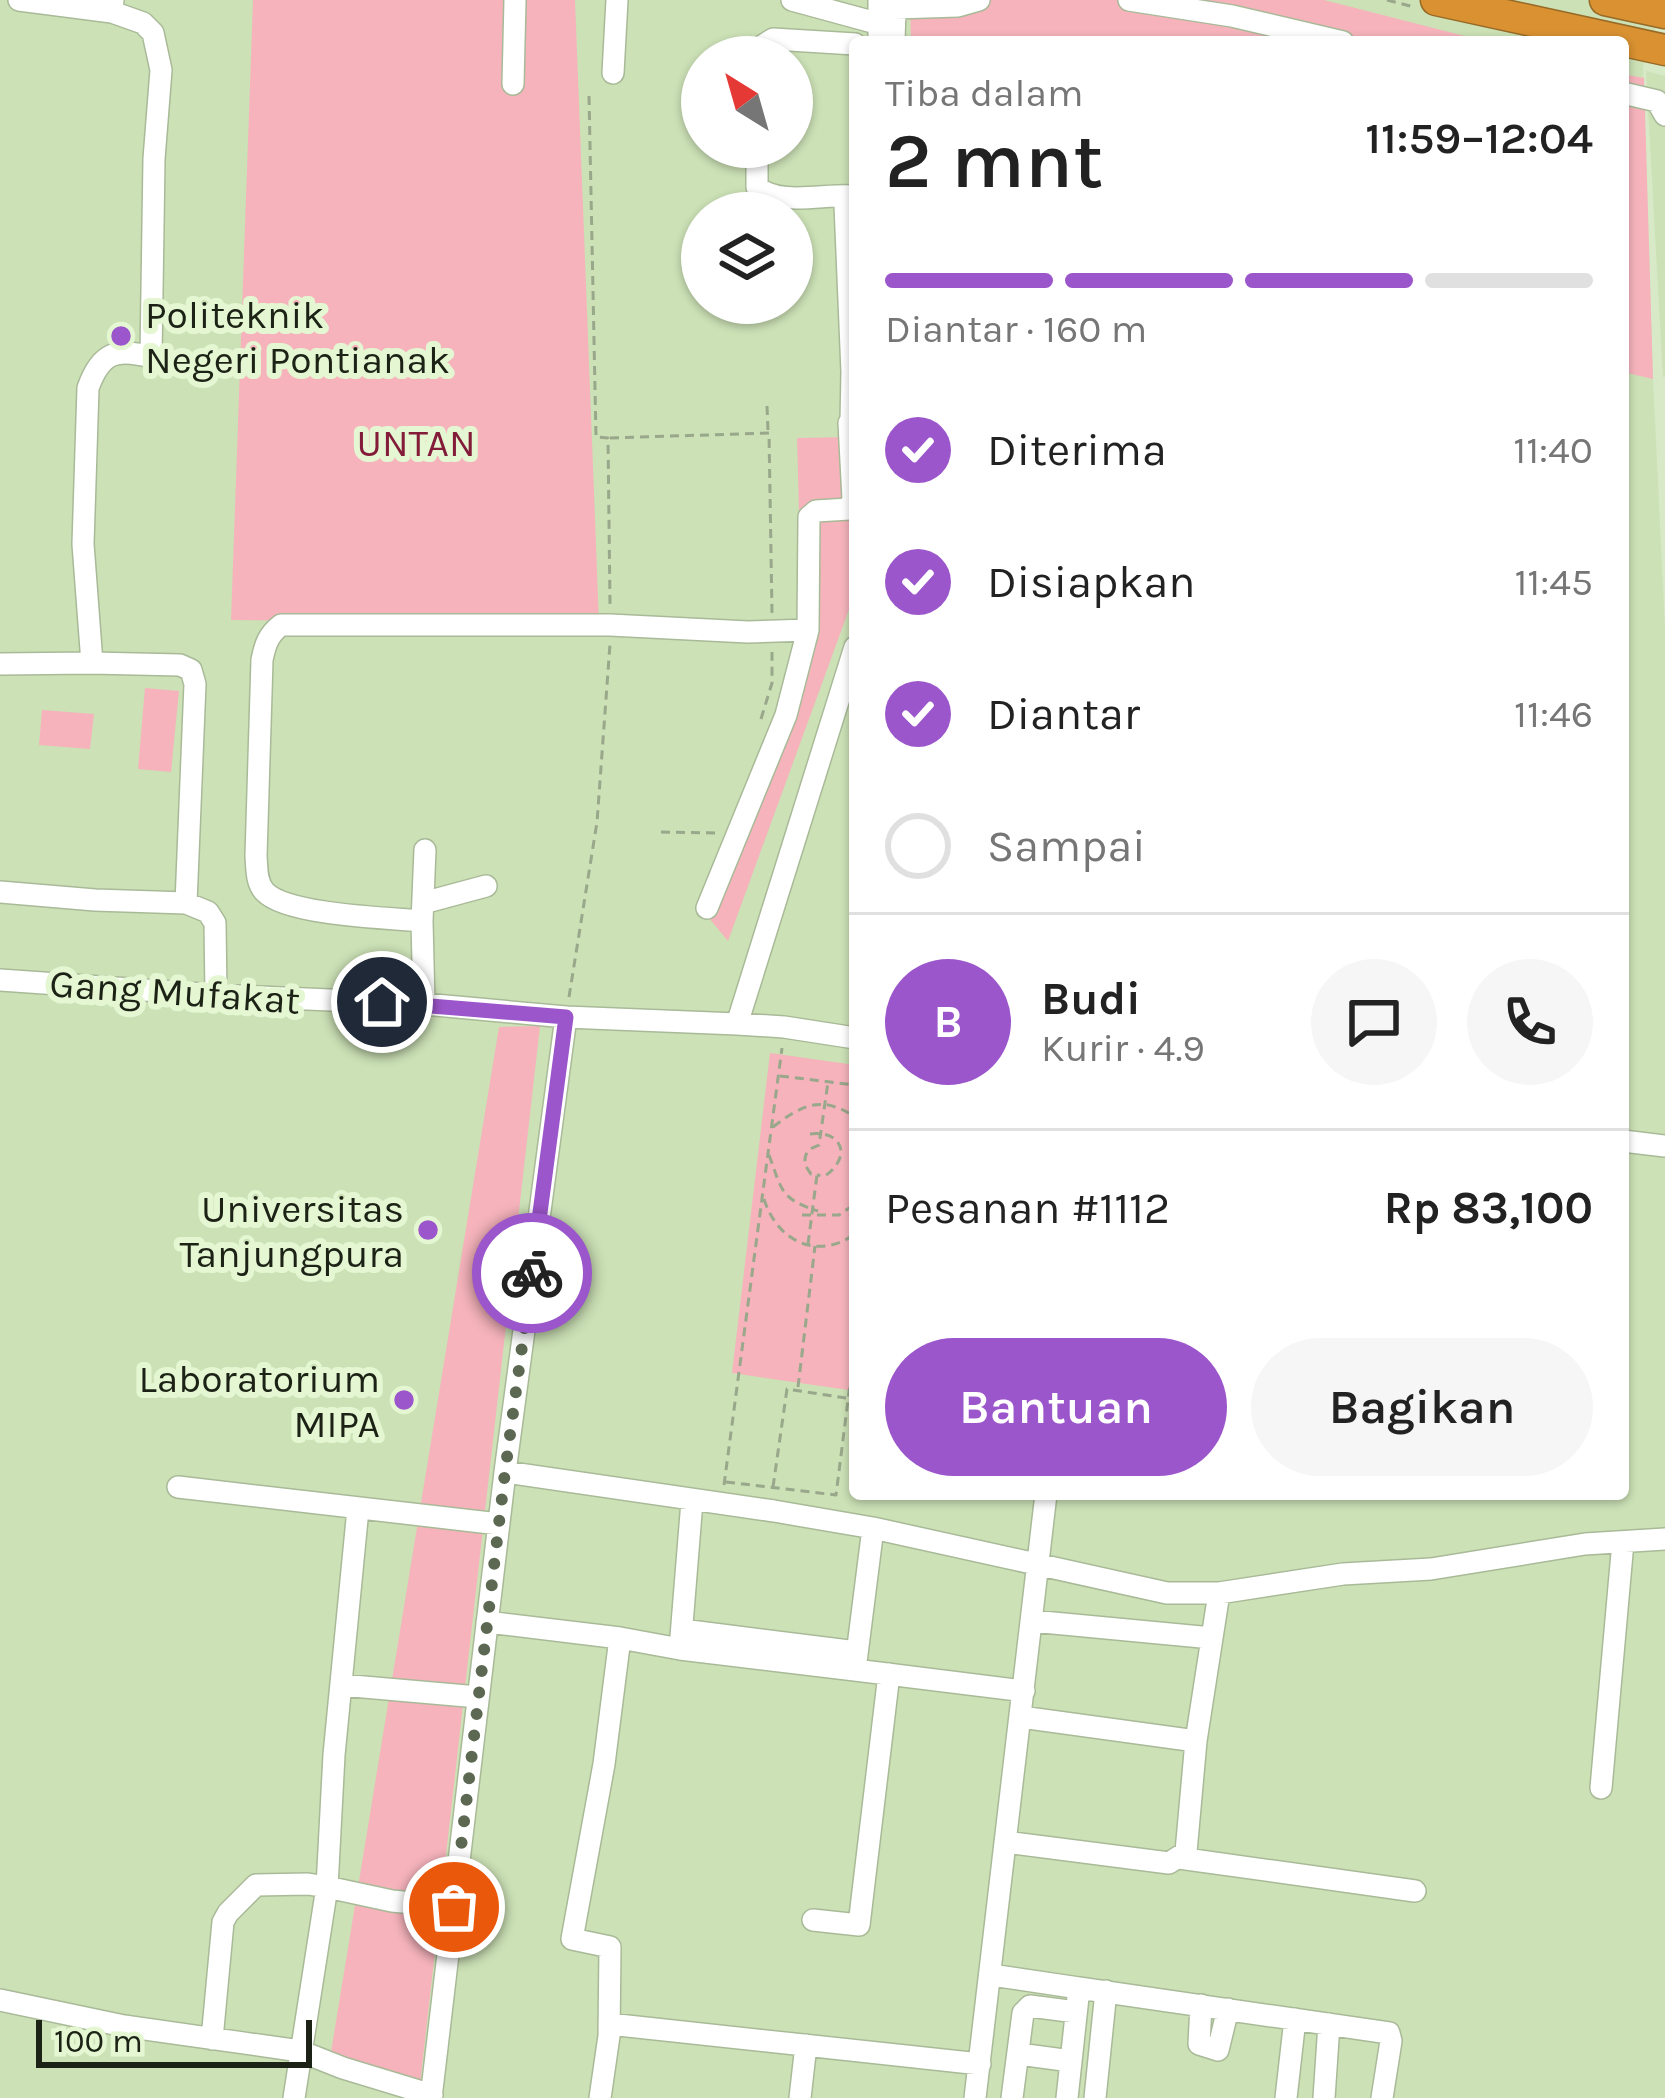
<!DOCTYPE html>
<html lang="id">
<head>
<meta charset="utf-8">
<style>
  body { margin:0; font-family:Karla,sans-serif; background:#f6f6f6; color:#222; height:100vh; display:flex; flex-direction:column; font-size:45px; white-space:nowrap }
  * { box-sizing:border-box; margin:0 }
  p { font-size:39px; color:#767676 }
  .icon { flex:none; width:66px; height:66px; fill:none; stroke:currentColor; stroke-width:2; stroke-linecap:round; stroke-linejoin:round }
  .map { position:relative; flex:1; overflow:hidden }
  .sheet { position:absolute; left:849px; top:36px; width:780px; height:1464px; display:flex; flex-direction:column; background:#fff; border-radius:12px; box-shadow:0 3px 9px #0004 }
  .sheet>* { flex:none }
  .needle { width:78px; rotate:323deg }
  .buttons { position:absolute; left:681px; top:36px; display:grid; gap:24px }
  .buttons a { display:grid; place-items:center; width:132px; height:132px; border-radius:50%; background:#fff; box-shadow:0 3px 9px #0004; font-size:60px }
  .scale { position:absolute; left:36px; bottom:30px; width:276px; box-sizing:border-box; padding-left:12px; border:6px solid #1c2215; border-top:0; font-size:33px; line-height:42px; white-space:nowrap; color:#1c2215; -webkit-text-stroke:9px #e4f7d2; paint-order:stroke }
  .pin { position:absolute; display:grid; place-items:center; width:102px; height:102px; color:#fff; margin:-51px; border:6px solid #fff; border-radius:50%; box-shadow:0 3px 12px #0007 }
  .courier { position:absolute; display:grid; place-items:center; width:120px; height:120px; margin:-60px; border:9px solid #9c56cb; border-radius:50%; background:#fff; color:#222; box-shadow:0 3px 15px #0007 }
  .headline em { font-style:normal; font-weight:600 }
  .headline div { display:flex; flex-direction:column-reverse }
  .headline { display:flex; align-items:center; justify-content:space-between; height:204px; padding:0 36px }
  h1 { font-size:78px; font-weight:600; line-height:90px }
  .bar { display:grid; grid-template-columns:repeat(4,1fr); gap:18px 12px; align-content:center; height:144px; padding:0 36px }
  .bar i { height:15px; border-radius:9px; background:#e0e0e0 }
  .bar .selected { background:#9c56cb }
  .bar p { grid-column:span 4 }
  .line { display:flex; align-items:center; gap:30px; padding:0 36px; border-top:3px solid #e0e0e0 }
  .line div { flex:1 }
  .round { display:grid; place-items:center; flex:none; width:126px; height:126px; border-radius:63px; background:#f6f6f6 }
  ol { padding:0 36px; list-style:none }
  li { display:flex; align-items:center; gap:36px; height:132px }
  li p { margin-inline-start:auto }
  li .icon { padding:12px; border-radius:50%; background:#9c56cb; color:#fff; stroke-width:4 }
  li:last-child { color:#767676 }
  li i { width:66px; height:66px; border:6px solid #e0e0e0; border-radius:50% }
  .button { display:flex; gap:24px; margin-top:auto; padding:24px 36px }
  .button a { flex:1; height:138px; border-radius:72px; background:#9c56cb; color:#fff; font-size:48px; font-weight:600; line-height:138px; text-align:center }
  .button a+a { background:#f6f6f6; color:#222 }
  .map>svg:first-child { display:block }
</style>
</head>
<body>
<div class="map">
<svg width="1665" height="2098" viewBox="0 0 1665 2098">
  <rect width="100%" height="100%" fill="#d7e9c6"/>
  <!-- built -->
  <path fill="#cce1b6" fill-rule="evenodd" d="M0,0H1665L1643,66L1653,379L1665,629V2098H0ZM855,42H1623V1494H855ZM702,57H792V147H702ZM702,213H792V303H702Z
    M1646,71L1665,76V377H1663Z"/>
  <!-- green -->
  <path fill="#f6b3bc" d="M253,0H575L599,623L231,620Z
    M910,0H1324L1488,42H911Z
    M1623,74L1644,78L1653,379L1623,372Z
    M855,437V593L728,941L699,906L775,765L802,623L797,438Z
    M145,688L179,691L171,772L138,769Z
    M42,710L94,714L90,749L39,745Z
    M540,1026L420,2084L330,2058L499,1027Z
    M770,1053L855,1065V1391L732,1373Z"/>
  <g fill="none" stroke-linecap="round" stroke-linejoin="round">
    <!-- minor casing -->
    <g stroke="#a9ba98" stroke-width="24">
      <path id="minor" d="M19,0L112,12
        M113,0L112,12L143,23L153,33L161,70L154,159L151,357C116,348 101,352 88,388L83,544L92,663L180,665L191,670L195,684L186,903
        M792,0L880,24L895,19
        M879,0V42
        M1129,0L1232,16L1343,42
        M895,8L958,6L979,0
        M894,42L895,7
        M760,57L762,46L773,39L855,44
        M613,73L617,0
        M513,84L515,0
        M1623,93L1657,101L1665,115
        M757,147V187C781,207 826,193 855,196
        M845,205L852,372L851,421
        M0,664L92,663
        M0,892L95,900L186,903L208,912L215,923L216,995
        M423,903L486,886
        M707,908L786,715L808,630
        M422,921C388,918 287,915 265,892C256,883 257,868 256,856L262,660C265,645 268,635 281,625H610L748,632L808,630L809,517L816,511L849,509L853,499L849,423L855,421
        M0,980L216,995L424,1004L566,1017L737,1024L784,1027L855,1038
        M424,1004L422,921L425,850
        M737,1024L855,647
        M1623,1141L1665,1146
        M505,1472L774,1511L873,1528L1167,1593H1219L1343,1574L1431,1569L1585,1544L1665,1539
        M178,1487L499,1524
        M358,1509L334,1755L327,1887L392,1901L455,1907
        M873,1528L855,1670L1024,1691
        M1032,1621L1212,1638
        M487,1622L620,1638L680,1649L692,1501
        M682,1630L857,1652
        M680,1649L855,1670
        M341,1685L478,1697
        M1021,1717L1196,1741
        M1601,1788L1623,1542
        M1005,1842L1169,1863L1186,1852L1196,1741L1219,1593
        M1179,1858L1415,1891
        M813,1920L859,1925L889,1674
        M991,1975L1079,1988L1067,2098
        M1079,1988L1389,2033L1391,2041L1382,2098
        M0,2000L124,2026L300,2051L343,2068L432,2095
        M1201,2005L1199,2044L1218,2050L1228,2009
        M609,2024L980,2064
        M212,2039L223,1922L228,1913L256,1885L308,1884L327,1887L294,2098
        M1019,2054L1071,2061
        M431,2098L505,1472L566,1017
        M600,2098L609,2036L610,1947L572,1939L604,1764L620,1638
        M800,2098L806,2045
        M975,2098L1046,1494
        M1012,2098L1023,2013L1030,2006L1076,2012
        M1095,2098L1106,1991
        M1286,2098L1295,2019
        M1324,2098L1329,2024"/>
    </g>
    <!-- highway casing -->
    <g stroke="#976a27" stroke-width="33">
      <path id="highway" d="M1436,0L1665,50
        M1605,0L1665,13"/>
    </g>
    <!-- path -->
    <path stroke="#99a78b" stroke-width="3" stroke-dasharray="9 6" stroke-linecap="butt" d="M1387,0L1414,7
      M589,96L596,437L608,438L610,604
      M767,406L768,431
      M610,438L769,433L772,613
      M761,719L772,683V652
      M661,832L717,833
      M569,997L597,822L610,644
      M780,1076L855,1085
      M773,1127C803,1104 822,1095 855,1117
      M810,1134C843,1130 852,1157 825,1176L817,1175
      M769,1155C782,1190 780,1199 818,1211
      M764,1199C777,1241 817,1261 855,1234
      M802,1215H839L855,1204
      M808,1244L817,1175L811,1174C804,1165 803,1160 808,1150L819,1145L828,1082
      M798,1387L815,1246
      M726,1482L836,1495L855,1345
      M724,1485L782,1048
      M773,1487L787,1389L846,1398"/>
    <!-- minor -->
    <use href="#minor" stroke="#fff" stroke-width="21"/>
    <!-- highway -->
    <use href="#highway" stroke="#d99131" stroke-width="30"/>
  </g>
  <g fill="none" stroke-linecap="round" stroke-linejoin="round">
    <!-- done -->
    <path stroke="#5d6853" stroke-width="12" stroke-dasharray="0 21.6" d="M454,1907L505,1472L532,1273"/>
    <!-- route -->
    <path stroke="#9c56cb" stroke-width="15" d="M382,1002L566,1017L532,1273"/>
  </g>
  <!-- markers -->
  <g fill="#9c56cb" stroke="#e4f7d2" stroke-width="4.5">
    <circle cx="121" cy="336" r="12"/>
    <circle cx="428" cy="1230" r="12"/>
    <circle cx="404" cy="1400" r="12"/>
  </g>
  <g text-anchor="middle" stroke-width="12" stroke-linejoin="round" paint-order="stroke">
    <!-- poi labels -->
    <g font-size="39" fill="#1c2215" stroke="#e4f7d2" text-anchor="end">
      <text x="145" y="328" text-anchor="start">Politeknik<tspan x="145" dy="45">Negeri Pontianak</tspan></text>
      <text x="404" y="1222">Universitas<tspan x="404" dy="45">Tanjungpura</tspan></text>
      <text x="380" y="1392">Laboratorium<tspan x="380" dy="45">MIPA</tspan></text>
    </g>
    <!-- park labels -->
    <g font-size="39" fill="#821c39" stroke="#e4f7d2">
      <text x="416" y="456">UNTAN</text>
    </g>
    <!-- street labels -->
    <g font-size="39" fill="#1c2215" stroke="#e4f7d2">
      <text transform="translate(175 991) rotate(4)" y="14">Gang Mufakat</text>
    </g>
  </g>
</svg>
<div class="buttons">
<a><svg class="needle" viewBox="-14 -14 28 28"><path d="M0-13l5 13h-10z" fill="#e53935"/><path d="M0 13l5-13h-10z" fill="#767676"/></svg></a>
<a><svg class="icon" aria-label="layers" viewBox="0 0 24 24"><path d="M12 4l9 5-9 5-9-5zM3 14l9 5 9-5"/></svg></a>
</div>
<div class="scale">100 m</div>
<div class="pin" style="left:454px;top:1907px;background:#ea580c"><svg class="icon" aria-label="bag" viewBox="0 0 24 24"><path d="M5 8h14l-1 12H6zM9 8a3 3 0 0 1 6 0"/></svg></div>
<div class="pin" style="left:382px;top:1002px;background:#1f2937"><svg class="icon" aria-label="home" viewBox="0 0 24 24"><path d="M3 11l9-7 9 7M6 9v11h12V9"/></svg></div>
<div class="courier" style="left:532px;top:1273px"><svg class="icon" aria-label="bike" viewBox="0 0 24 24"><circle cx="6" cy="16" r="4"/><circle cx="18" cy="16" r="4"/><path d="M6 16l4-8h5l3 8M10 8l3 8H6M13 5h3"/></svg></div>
<section class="sheet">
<div class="headline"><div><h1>2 mnt</h1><p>Tiba dalam</p></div><em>11:59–12:04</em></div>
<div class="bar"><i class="selected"></i><i class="selected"></i><i class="selected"></i><i></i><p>Diantar · 160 m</p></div>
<ol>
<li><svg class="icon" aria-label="check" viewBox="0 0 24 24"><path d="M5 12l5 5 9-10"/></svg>Diterima<p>11:40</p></li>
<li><svg class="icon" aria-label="check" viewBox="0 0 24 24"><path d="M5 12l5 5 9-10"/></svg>Disiapkan<p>11:45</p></li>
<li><svg class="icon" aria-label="check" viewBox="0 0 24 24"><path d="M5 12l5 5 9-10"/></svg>Diantar<p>11:46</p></li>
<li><i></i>Sampai</li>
</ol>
<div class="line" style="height:216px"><b class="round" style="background:#9c56cb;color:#fff">B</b><div><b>Budi</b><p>Kurir · 4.9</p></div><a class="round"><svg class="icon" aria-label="chat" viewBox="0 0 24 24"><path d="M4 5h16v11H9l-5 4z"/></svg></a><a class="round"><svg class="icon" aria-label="phone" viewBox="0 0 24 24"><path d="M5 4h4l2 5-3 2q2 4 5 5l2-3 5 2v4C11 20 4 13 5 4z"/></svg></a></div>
<div class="line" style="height:156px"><div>Pesanan #1112</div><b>Rp 83,100</b></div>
<div class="button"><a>Bantuan</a><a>Bagikan</a></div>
</section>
</div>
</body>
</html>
